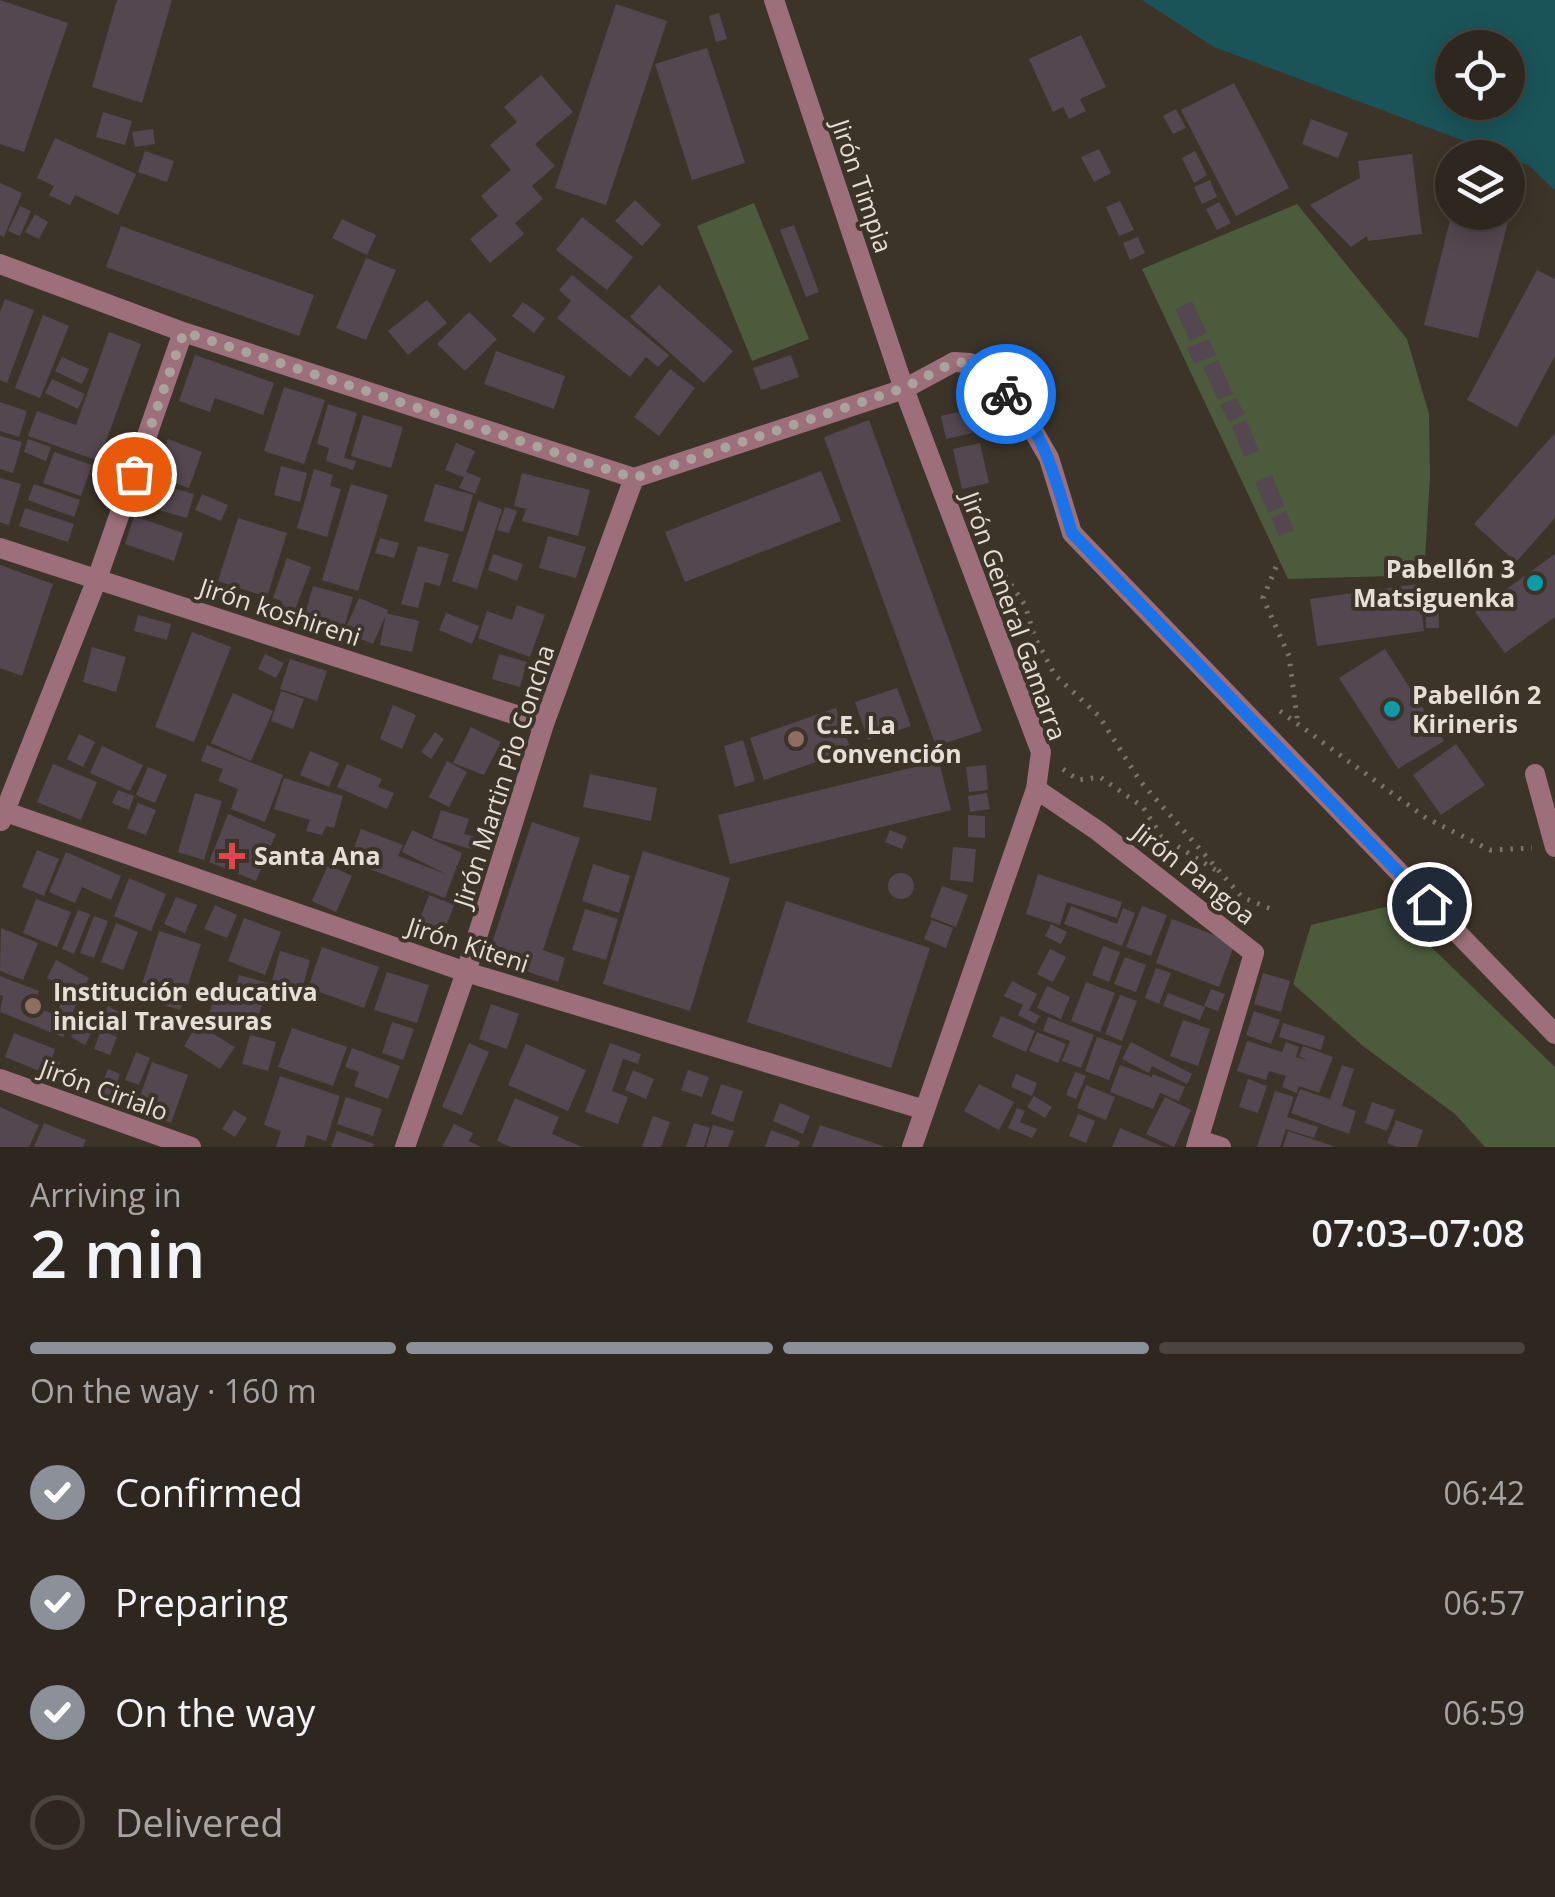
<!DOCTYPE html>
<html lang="en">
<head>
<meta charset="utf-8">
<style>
  body { margin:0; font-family:"Open Sans",sans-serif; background:#362f28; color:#f1f3f6; height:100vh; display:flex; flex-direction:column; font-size:38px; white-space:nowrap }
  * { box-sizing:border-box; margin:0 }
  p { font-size:32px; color:#a7a5a4 }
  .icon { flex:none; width:55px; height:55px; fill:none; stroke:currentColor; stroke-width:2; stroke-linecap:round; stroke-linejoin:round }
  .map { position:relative; height:1147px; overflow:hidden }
  .panel { display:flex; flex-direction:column; background:#2e271f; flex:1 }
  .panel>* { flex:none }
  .fabs { position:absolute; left:1435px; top:30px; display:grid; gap:20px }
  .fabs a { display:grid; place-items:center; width:90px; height:90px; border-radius:50%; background:#2e271f; box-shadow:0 5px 25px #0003,0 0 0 2px #49443d; font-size:50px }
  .pin { position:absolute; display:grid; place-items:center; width:85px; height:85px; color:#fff; margin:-42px; border:5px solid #fff; border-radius:50%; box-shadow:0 2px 10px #0007 }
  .courier { position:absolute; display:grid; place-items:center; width:100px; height:100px; margin:-50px; border:8px solid #1a73e8; border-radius:50%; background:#fff; color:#222; box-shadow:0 2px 12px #0007 }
  .overview em { font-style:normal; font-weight:600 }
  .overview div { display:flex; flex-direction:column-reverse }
  .overview { display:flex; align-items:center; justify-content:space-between; height:170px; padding:0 30px }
  h1 { font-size:65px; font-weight:600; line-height:75px }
  .bar { display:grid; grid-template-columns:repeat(4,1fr); gap:15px 10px; align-content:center; height:120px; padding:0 30px }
  .bar i { height:12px; border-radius:8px; background:#49443d }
  .bar .selected { background:#8c9099 }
  .bar p { grid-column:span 4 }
  ol { padding:0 30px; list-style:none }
  li { display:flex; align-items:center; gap:30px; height:110px }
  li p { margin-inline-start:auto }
  li .icon { padding:10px; border-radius:50%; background:#8c9099; color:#fff; stroke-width:4 }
  li:last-child { color:#a7a5a4 }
  li i { width:55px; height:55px; border:5px solid #49443d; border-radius:50% }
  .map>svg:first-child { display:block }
</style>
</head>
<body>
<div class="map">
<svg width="1555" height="1147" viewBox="0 0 1555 1147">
  <rect width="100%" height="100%" fill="#3d3429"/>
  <!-- green -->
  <path fill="#4b5b3c" d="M754,203L809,339L752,361L697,226Z
    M1297,204L1407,339L1429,414L1430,476L1424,575L1288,579L1142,269Z
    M1389,906L1555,1067V1147H1485L1455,1114L1363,1046L1293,984L1311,925Z"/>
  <!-- water -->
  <path fill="#1a5459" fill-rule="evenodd" d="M1142,0H1555V190L1528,165L1214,47ZM1452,48H1508V102H1452Z"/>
  <!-- building -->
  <path fill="#544750" d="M0,0L68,23L24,152L0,144Z
    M117,0H172L142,103L92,87Z
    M616,4L667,21L606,205L555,188Z
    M719,13L727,39L716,42L709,16Z
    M1081,35L1106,87L1080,99L1086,111L1069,119L1063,107L1053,112L1029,59Z
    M707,48L745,163L692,180L655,64Z
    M541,75L573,112L535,144L555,166L532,186L543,199L515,223L524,234L490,263L470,239L498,216L481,196L511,170L490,145L517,122L504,107Z
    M1234,83L1289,188L1236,216L1181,110Z
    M1176,109L1186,128L1173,134L1163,116Z
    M103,112L132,121L125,145L96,137Z
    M1311,119L1348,133L1338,158L1302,144Z
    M153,129L155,144L135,147L132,132Z
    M55,138L136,174L118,215L75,195L70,205L49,195L54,186L37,178Z
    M1099,149L1111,173L1094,182L1081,157Z
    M145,151L174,161L167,182L138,172Z
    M1195,151L1207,175L1194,183L1182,158Z
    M1412,154L1422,234L1368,241L1367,236L1351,247L1310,205L1360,178L1358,161Z
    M1210,180L1217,197L1202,204L1194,187Z
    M0,183L22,193L4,237L0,235Z
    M635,200L661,225L642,246L615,221Z
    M1120,201L1134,230L1119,236L1106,207Z
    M1219,202L1231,223L1217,230L1206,209Z
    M20,206L31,211L20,236L8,231Z
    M1452,212H1488L1509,218L1478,338L1424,325Z
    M35,214L48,222L39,239L25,232Z
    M582,217L633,257L607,290L556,250Z
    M342,219L376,235L367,255L332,238Z
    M794,225L819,292L806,297L780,230Z
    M121,226L314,295L299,336L106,267Z
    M1138,237L1145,253L1130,260L1123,243Z
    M366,258L396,270L366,340L336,328Z
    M1537,270L1555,279V356L1517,427L1467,400Z
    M572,275L669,355L658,367L646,357L630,377L557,318L571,301L559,290Z
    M659,285L733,351L704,383L630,317Z
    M5,299L34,310L7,383L0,380V312Z
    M427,300L447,323L408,355L388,331Z
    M1192,301L1207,333L1190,341L1175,309Z
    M523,302L545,318L534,333L512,316Z
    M469,312L497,339L465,371L437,344Z
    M43,315L69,326L40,398L15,388Z
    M109,332L141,344L99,461L28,436L37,411L76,425Z
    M1209,339L1216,355L1194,364L1187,348Z
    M496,351L565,376L554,409L484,384Z
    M195,355L274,383L263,415L215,398L210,412L179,401Z
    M791,355L799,377L761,390L753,368Z
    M62,357L89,369L82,384L55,371Z
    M1218,360L1233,394L1218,400L1203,367Z
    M670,369L695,388L659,436L634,417Z
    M52,379L85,394L78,409L45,393Z
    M284,387L325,400L304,464L264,451Z
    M1236,398L1245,414L1229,422L1220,405Z
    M0,402L27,411L19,437L0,431Z
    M328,404L357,413L344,458L356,461L353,470L326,461L329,448L317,444Z
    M967,410L972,433L946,439L941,416Z
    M363,415L403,427L391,468L351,456Z
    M869,420L982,731L936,746L824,437Z
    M1246,420L1259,451L1244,457L1232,426Z
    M1555,433V518L1516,562L1474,524Z
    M0,436L22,442L13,473L0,469Z
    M28,439L51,447L46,461L24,452Z
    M168,439L202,452L189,488L154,476Z
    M456,443L475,451L466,472L481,478L475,494L459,488L464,477L445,470Z
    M980,443L989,483L962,489L953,449Z
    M54,452L92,465L81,496L43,483Z
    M281,466L307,473L300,502L274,495Z
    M314,469L333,475L330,486L341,489L327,537L297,528Z
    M821,471L841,521L685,582L665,532Z
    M522,473L590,490L578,536L522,521L526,509L514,506Z
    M1272,475L1284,506L1268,513L1255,482Z
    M0,478L21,484L9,525L0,522Z
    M154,483L194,494L187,518L148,507Z
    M34,484L80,500L74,517L28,500Z
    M351,484L388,495L358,591L322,580Z
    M435,484L473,495L463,532L424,521Z
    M202,494L228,505L221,521L195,510Z
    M478,501L502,509L477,589L452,581Z
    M505,507L517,511L509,533L497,530Z
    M25,508L74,524L68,542L19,526Z
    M1286,511L1294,530L1279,536L1271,518Z
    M134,516L183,533L174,561L125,544Z
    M238,518L287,533L267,597L218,581Z
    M548,536L586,547L576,578L539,568Z
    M380,538L399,543L394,558L375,553Z
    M418,546L449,554L440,586L425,582L418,608L401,604Z
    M493,554L523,564L517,581L488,570Z
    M1555,554V617L1505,653L1475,612Z
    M287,558L311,567L292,618L279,613L282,601L273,598Z
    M0,565L53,584L22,676L0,668Z
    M1418,584L1424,631L1317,646L1310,599Z
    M313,586L353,597L342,634L303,622Z
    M1425,593H1438L1439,628H1426Z
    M359,598L388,610L373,644L344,632Z
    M517,605L545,615L530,657L478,638L487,611L512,620Z
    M386,613L419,621L412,652L380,645Z
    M446,613L479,626L472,644L439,630Z
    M138,615L171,624L167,640L134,631Z
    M192,632L231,647L194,742L155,727Z
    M92,647L126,657L116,692L83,682Z
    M1385,649L1444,741L1398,769L1339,678Z
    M265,654L284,663L276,678L258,669Z
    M499,654L527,662L520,687L492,679Z
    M290,659L327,671L317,701L280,689Z
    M897,688L911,726L868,740L855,702Z
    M281,691L304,699L293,729L271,721Z
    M233,693L273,711L251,761L211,743Z
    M393,705L416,715L402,749L380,739Z
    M836,708L851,750L764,780L750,738Z
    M471,727L501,742L484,775L453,763Z
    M435,732L444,739L431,759L421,752Z
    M79,734L95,742L83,767L67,759Z
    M743,740L755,781L735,787L724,746Z
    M1456,744L1485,785L1441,815L1413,775Z
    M207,745L283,775L265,822L231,809L238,789L218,781L223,769L201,761Z
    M102,746L143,765L130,791L90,773Z
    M310,751L339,763L329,787L300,775Z
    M447,761L467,772L449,807L429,797Z
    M939,761L951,810L730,864L718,815Z
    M53,764L97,782L81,820L37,802Z
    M347,764L382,779L378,787L394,793L387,809L337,787Z
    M986,765L988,790L969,792L966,767Z
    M148,767L167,775L155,803L136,795Z
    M590,774L657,788L651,821L583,807Z
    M284,778L343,796L334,828L326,826L322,835L306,831L310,820L274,809Z
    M118,790L134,796L129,810L112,803Z
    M195,793L222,801L204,860L178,852Z
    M987,793L990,809L970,812L968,796Z
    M138,803L156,810L146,835L127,828Z
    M441,810L469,819L464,834L475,837L471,849L432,838Z
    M228,814L276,834L256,881L209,862Z
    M968,815L985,816V838L968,837Z
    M532,822L580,838L543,950L565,958L558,982L487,958Z
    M361,829L403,845L398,856L446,874L402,852L412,830L462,853L445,898L349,861Z
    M890,830L907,837L902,849L885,842Z
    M953,847L976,849L973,882L950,880Z
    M37,850L59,859L44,896L22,887Z
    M643,851L730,878L690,1011L603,984Z
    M66,852L121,876L111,900L82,887L75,903L49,892Z
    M593,864L630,876L619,913L582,901Z
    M328,865L352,876L336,912L312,901Z
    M888 886a13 13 0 1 1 26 0a13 13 0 1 1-26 0Z
    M1038,874L1122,902L1117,918L1067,902L1060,925L1026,914Z
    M129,878L166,894L151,931L114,916Z
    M942,886L968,895L956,927L930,917Z
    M429,895L454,905L443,935L417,926Z
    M176,897L197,905L185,933L164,924Z
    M36,899L71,912L57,947L23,933Z
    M786,901L930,948L891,1068L747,1022Z
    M215,905L237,915L227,938L204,929Z
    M1071,906L1117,924L1123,908L1135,913L1122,946L1064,924Z
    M1142,906L1167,915L1151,956L1126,947Z
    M585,909L618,919L606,960L572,950Z
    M78,910L90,914L74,954L62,949Z
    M94,916L108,921L94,958L80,953Z
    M244,918L281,932L265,975L228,961Z
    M1172,919L1235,943L1219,987L1156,963Z
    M932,920L953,928L946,948L924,939Z
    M116,923L138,932L123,970L101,962Z
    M1051,924L1067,932L1061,944L1045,936Z
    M1,928L38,943L23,980L0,971Z
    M159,931L201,944L180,1010L138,997Z
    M1103,946L1120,952L1109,982L1092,975Z
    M322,947L379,967L364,1008L308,988Z
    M1050,949L1066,957L1053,982L1037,974Z
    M280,951L310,960L300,997L270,988Z
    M1125,957L1146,965L1136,992L1114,984Z
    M56,960L89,978L80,996L47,978Z
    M1156,968L1171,973L1159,1004L1145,998Z
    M387,972L429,985L417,1023L374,1010Z
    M1263,973L1290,981L1281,1012L1254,1004Z
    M239,975L268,983L254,1032L208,1018L219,980L236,985Z
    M0,976L39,991L33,1006L56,1015L64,994L78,1000L63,1037L0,1012L3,996L0,995Z
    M1012,981L1037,994L1029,1010L1040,1016L1035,1024L1018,1015L1023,1005L1004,996Z
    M1086,982L1115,993L1100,1032L1071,1021Z
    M1047,986L1070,997L1061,1019L1037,1008Z
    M1211,989L1225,994L1218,1011L1204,1006Z
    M1168,993L1205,1007L1200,1020L1163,1006Z
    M1120,995L1137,1001L1122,1041L1105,1034Z
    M491,1004L519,1014L507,1049L479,1039Z
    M108,1006L127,1016L116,1035L102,1028L100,1031L96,1028Z
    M1254,1011L1280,1020L1271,1044L1246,1035Z
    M1001,1016L1035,1031L1026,1052L992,1037Z
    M1048,1017L1094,1035L1081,1068L1062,1061L1070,1041L1043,1031Z
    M1183,1020L1210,1029L1198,1066L1170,1056Z
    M392,1022L414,1029L403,1060L382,1053Z
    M79,1023L93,1030L85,1045L71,1037Z
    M1283,1023L1325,1036L1321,1050L1279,1037Z
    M197,1024L235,1047L220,1069L184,1046Z
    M292,1028L347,1047L333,1086L278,1067Z
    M101,1030L117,1037L110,1055L94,1049Z
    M1037,1032L1066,1044L1058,1063L1029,1051Z
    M14,1033L55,1049L52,1058L60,1062L54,1077L5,1057Z
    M250,1035L276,1042L268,1071L242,1064Z
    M1097,1037L1122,1046L1109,1080L1085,1071Z
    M1247,1041L1282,1052L1286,1042L1299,1047L1296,1057L1307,1060L1299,1056L1303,1046L1333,1057L1319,1093L1299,1086L1297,1093L1282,1087L1286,1076L1269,1071L1266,1080L1237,1071Z
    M1131,1042L1192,1074L1187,1084L1152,1066L1149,1073L1122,1059Z
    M469,1043L489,1052L462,1115L442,1107Z
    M610,1043L641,1054L638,1064L623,1059L612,1091L628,1097L618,1124L585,1112Z
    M526,1044L586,1070L568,1111L508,1085Z
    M352,1048L400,1066L388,1099L354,1086L359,1072L345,1067Z
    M136,1052L150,1058L139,1085L125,1080Z
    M152,1062L188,1075L171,1123L135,1110Z
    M1120,1065L1152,1077L1153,1074L1185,1087L1179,1101L1160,1093L1153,1109L1110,1092Z
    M1342,1065L1354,1069L1342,1106L1356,1111L1349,1134L1291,1113L1300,1089L1330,1099Z
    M108,1069L120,1074L110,1101L97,1096Z
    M633,1070L654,1079L646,1099L625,1090Z
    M688,1070L709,1077L702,1097L681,1090Z
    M1075,1072L1086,1076L1076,1099L1066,1095Z
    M1016,1074L1037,1083L1032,1096L1011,1087Z
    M280,1076L340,1096L326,1141L307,1135L304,1147H276L281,1131L264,1125Z
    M1248,1079L1267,1086L1258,1113L1239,1107Z
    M721,1084L743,1091L733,1122L711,1114Z
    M979,1084L1014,1102L999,1130L964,1111Z
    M1086,1085L1115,1097L1106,1120L1077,1108Z
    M1275,1091L1294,1097L1287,1117L1318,1127L1314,1138L1286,1129L1280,1147H1257Z
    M1034,1096L1052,1107L1045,1118L1027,1107Z
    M346,1097L382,1109L373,1136L337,1124Z
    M1165,1097L1191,1110L1174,1147L1146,1134Z
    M515,1098L559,1117L552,1134L582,1147H511L497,1141Z
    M1372,1102L1395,1110L1387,1131L1365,1123Z
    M780,1103L810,1116L803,1134L773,1121Z
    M0,1107L39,1125L29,1147H0Z
    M1017,1108L1025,1111L1020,1122L1037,1129L1032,1138L1008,1128Z
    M234,1110L247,1118L235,1137L222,1129Z
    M1078,1114L1095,1121L1086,1143L1069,1136Z
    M653,1116L670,1122L661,1147H642Z
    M1396,1120L1423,1130L1417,1147H1397L1387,1143Z
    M44,1123L86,1140L83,1147H34Z
    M694,1123L710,1128L704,1147H686Z
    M454,1124L473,1133L469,1141L481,1147H442Z
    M713,1125L734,1131L728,1147H706Z
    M820,1125L883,1146V1147H812Z
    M1120,1128L1164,1147H1112Z
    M771,1130L800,1141L798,1147H765Z
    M337,1131L374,1144L373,1147H331Z
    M1288,1131L1333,1146L1332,1147H1283Z"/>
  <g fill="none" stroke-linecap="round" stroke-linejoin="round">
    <!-- path -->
    <path stroke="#7b7369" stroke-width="5" stroke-dasharray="2.5 8" stroke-linecap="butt" d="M999,567L1025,605L1035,638L1055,675L1099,716L1140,781L1242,897L1276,911
      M1276,567L1263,598L1289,656L1298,725
      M1280,711L1426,818L1490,850L1532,848
      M1063,769L1078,780L1100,777L1143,807L1161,836L1217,871"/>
    <!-- minor -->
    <path stroke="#9c6f7a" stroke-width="20" d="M774,0L904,389L1041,752L1036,789L912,1147
      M0,264L183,332L634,478L904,389L954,362L970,363L1019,406L1049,458L1072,533L1555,1034
      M0,548L544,724
      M1535,774L1555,847
      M1036,789L1098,831L1254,953L1196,1147
      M0,810L466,972L925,1110
      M1,821L97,579L183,332
      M0,1079L191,1147
      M1199,1140L1221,1147
      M405,1147L466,972L544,724L634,478"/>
  </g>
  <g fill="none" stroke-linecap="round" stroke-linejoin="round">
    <!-- done -->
    <path stroke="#aaa39b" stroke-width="10" stroke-dasharray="0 18" d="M134,474L184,332L634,478L904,388L954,362L970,363L1006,394"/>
    <!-- route -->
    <path stroke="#1a73e8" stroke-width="12" d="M1006,394C1045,429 1057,485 1072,533L1429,904"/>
  </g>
  <!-- markers -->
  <g fill="#0f9aa8" stroke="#3d3429" stroke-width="4">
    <circle cx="1535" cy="583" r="10"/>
    <circle cx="1392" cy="709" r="10"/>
  </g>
  <g fill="#8d6e63" stroke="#3d3429" stroke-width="4">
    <circle cx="796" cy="739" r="10"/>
    <circle cx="33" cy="1006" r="10"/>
  </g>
  <path fill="#e0444e" stroke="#3d3429" stroke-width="4" d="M227 841h10v10h10v10h-10v10h-10v-10h-10v-10h10z"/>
  <g text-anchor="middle" stroke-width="8" stroke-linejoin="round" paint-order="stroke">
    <!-- street labels -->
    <g font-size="25" fill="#e5dfd8" stroke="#3d3429">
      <text transform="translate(862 186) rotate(71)" y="9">Jirón Timpia</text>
      <text transform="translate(280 612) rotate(18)" y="9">Jirón koshireni</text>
      <text transform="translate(1014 616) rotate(70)" y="9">Jirón General Gamarra</text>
      <text transform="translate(504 776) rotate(-72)" y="9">Jirón Martin Pio Concha</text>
      <text transform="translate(1194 874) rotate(38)" y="9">Jirón Pangoa</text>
      <text transform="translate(468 945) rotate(18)" y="9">Jirón Kiteni</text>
      <text transform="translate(104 1090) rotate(20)" y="9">Jirón Cirialo</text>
    </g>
    <!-- poi labels -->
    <g font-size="25" font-weight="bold" fill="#e5dfd8" stroke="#3d3429" text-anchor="start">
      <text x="1515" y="578" text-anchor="end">Pabellón 3<tspan x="1515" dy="29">Matsiguenka</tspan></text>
      <text x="1412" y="704">Pabellón 2<tspan x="1412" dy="29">Kirineris</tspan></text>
      <text x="816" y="734">C.E. La<tspan x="816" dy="29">Convención</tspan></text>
      <text x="254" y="865">Santa Ana</text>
      <text x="53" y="1001">Institución educativa<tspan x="53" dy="29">inicial Travesuras</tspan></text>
    </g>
  </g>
</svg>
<div class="fabs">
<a><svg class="icon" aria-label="locate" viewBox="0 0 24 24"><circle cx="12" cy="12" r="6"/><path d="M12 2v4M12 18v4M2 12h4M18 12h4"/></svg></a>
<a><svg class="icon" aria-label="layers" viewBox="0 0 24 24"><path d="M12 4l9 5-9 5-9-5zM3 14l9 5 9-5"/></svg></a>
</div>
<div class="pin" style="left:134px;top:474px;background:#ea580c"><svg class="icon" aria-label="bag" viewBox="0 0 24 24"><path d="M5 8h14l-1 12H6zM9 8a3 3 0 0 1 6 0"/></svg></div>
<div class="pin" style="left:1429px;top:904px;background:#1f2937"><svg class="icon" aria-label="home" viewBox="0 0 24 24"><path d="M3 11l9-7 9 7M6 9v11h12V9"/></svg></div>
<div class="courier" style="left:1006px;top:394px"><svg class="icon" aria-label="bike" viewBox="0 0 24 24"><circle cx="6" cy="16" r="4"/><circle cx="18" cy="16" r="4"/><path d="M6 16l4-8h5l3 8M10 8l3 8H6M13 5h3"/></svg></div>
</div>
<section class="panel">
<div class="overview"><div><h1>2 min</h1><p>Arriving in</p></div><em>07:03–07:08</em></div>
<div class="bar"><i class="selected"></i><i class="selected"></i><i class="selected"></i><i></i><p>On the way · 160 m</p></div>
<ol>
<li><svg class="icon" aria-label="check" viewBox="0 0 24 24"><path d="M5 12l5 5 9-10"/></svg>Confirmed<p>06:42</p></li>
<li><svg class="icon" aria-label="check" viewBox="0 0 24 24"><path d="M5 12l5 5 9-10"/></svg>Preparing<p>06:57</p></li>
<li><svg class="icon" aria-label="check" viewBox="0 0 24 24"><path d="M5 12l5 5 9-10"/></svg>On the way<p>06:59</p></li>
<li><i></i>Delivered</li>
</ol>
</section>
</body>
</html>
